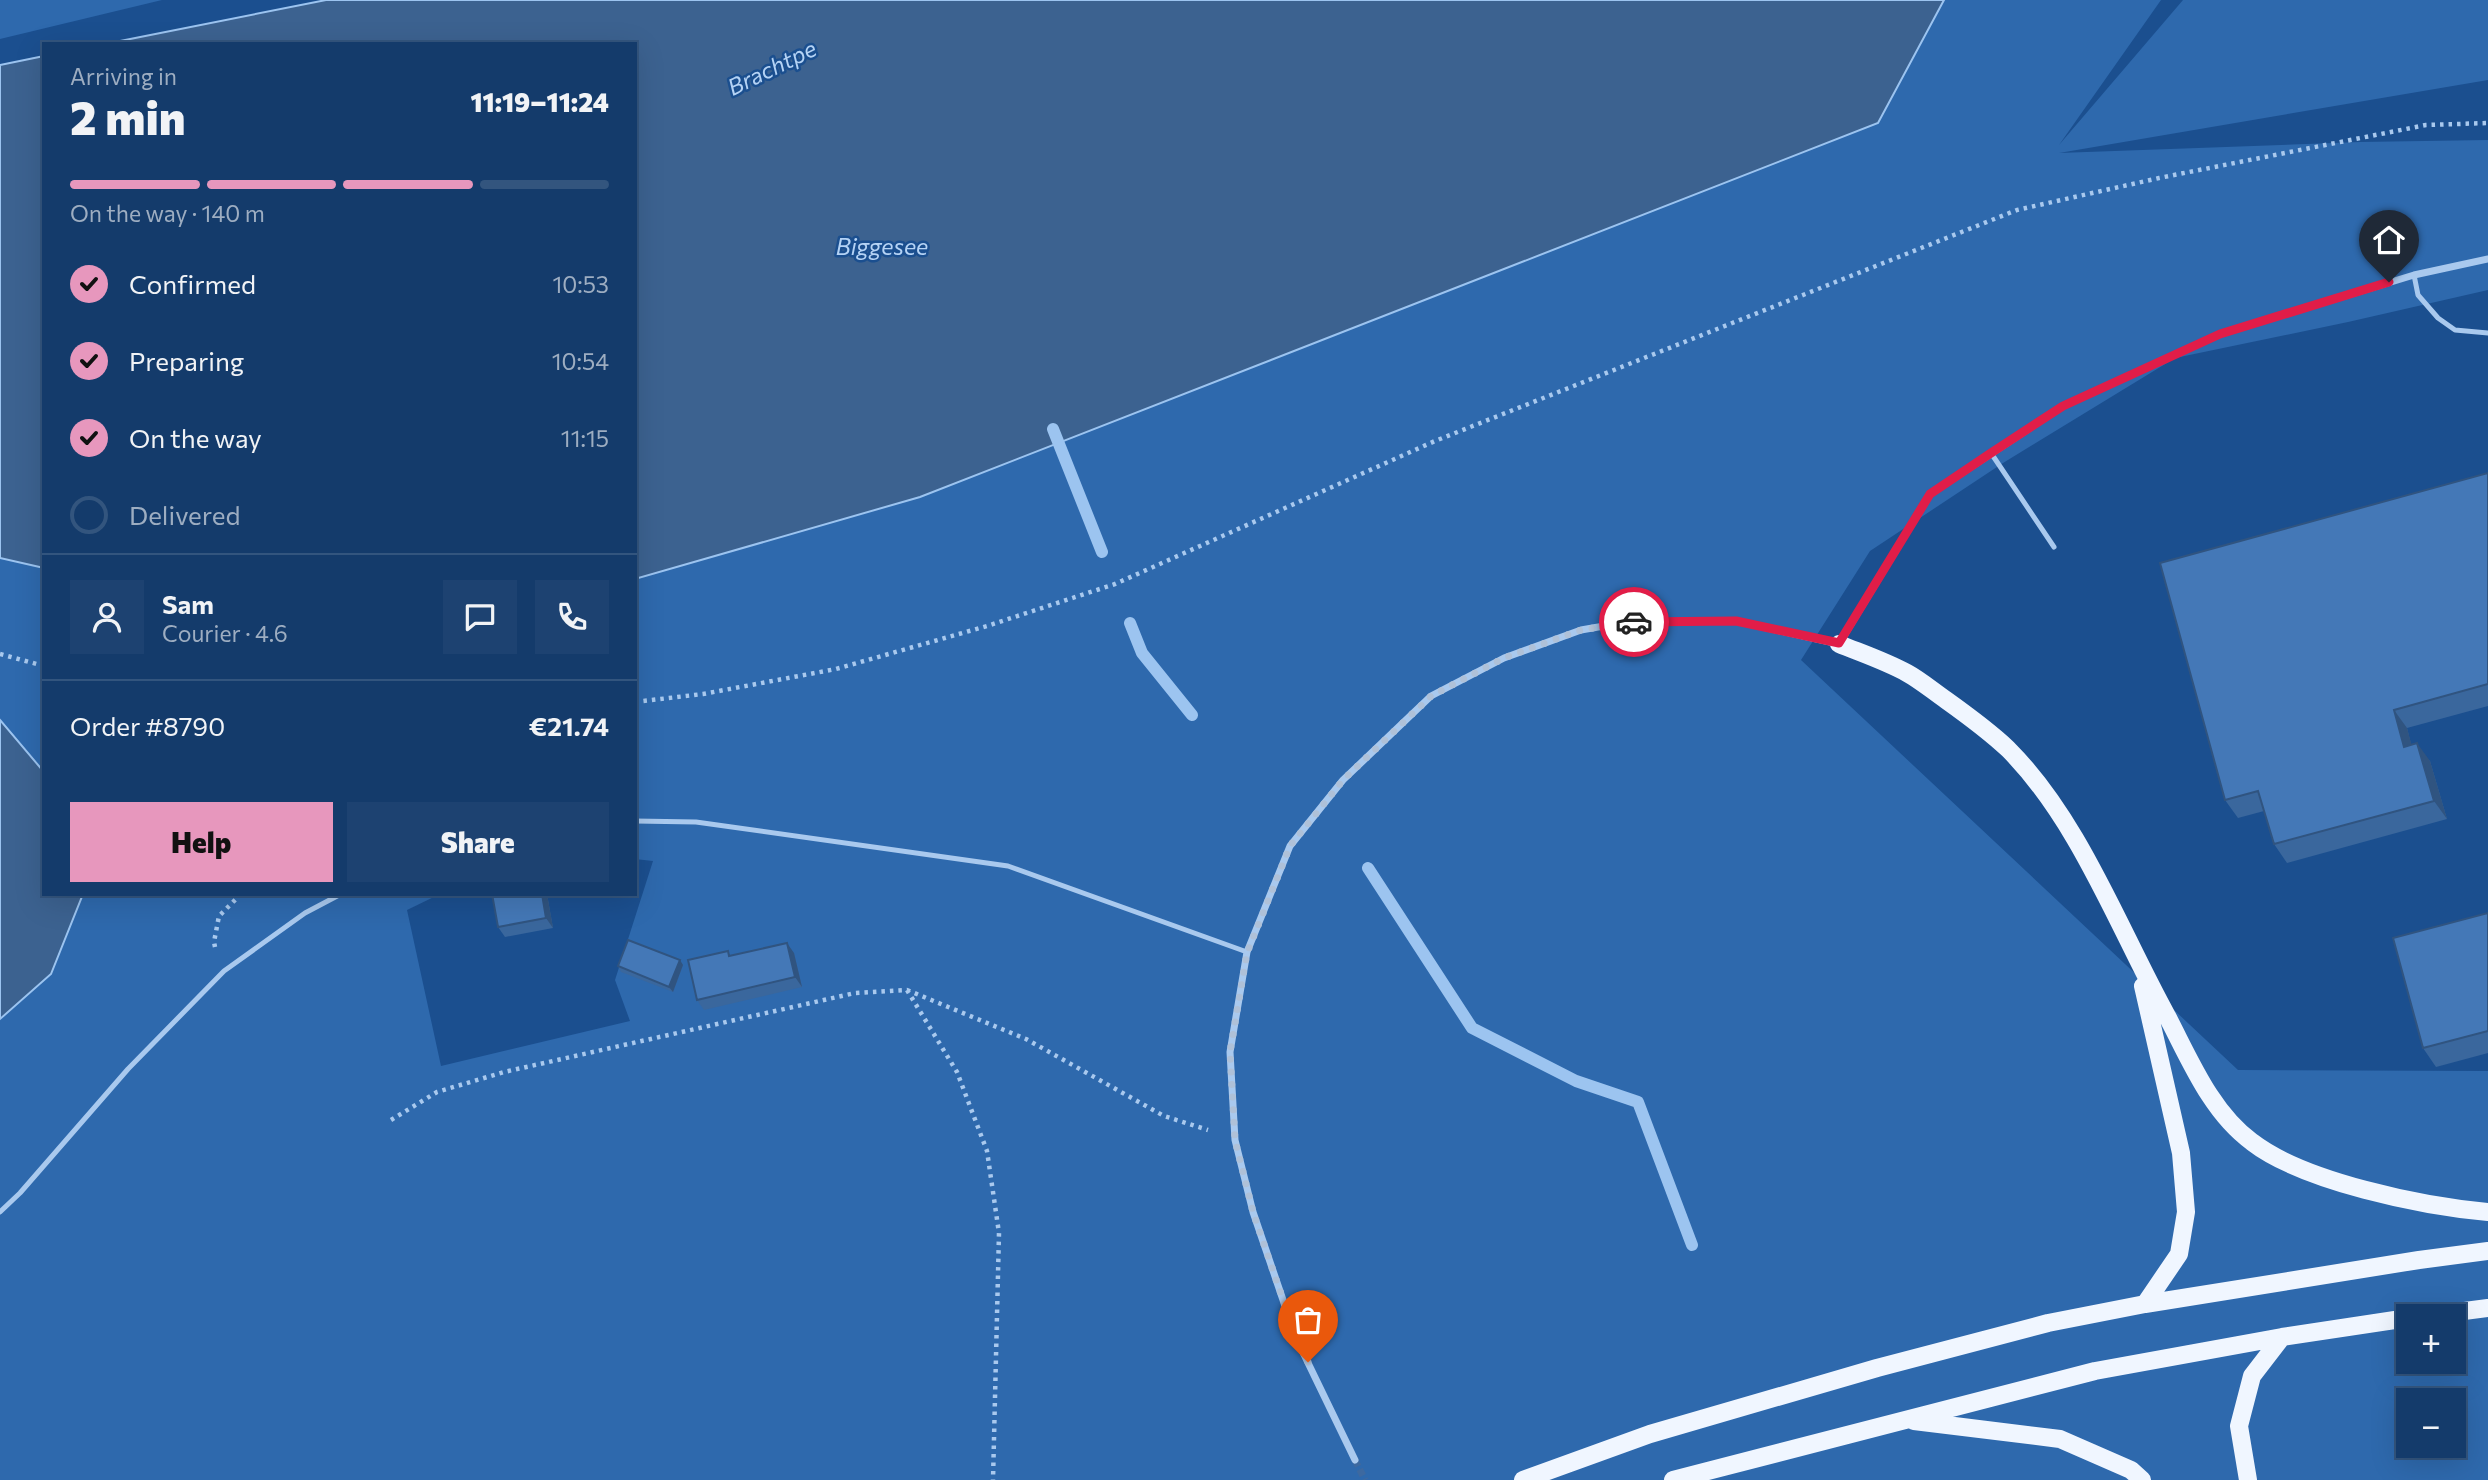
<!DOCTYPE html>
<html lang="en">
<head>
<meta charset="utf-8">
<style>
  body { margin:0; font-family:Commissioner,sans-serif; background:#1d4271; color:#f1f3f6; height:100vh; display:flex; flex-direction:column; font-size:26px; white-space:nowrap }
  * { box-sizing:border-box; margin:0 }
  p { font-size:23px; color:#9dadc1 }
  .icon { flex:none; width:38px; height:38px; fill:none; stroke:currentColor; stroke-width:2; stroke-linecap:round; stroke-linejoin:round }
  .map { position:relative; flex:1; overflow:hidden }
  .drawer { position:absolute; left:42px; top:42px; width:595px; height:854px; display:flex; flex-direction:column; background:#143b6b; border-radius:0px; box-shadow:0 7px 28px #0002,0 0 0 2px #33557e }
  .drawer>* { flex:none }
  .fabs { position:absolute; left:2396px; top:1304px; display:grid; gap:14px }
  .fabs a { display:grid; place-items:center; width:70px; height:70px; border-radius:0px; background:#143b6b; box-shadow:0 7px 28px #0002,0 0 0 2px #33557e; font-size:35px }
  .pin { position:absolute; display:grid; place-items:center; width:60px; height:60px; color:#fff; margin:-72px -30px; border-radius:50% 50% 50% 0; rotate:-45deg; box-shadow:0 0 7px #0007 }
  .pin .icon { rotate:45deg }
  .courier { position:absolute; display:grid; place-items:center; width:70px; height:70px; margin:-35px; border:5px solid #e11d48; border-radius:50%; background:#fff; color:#222; box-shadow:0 2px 9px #0007 }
  .overview em { font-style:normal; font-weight:800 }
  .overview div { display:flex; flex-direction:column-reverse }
  .overview { display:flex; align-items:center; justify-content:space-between; height:119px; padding:0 28px }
  h1 { font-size:46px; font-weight:800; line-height:52px }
  .bar { display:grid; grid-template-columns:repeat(4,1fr); gap:10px 7px; align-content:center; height:84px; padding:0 28px }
  .bar i { height:9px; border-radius:5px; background:#33557e }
  .bar .active { background:#e797bd }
  .bar p { grid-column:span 4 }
  .line { display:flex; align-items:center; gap:18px; padding:0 28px; border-top:2px solid #33557e }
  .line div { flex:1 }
  .round { display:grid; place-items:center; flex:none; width:74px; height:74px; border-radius:0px; background:#1d4271 }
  ol { padding:0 28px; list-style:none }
  li { display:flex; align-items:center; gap:21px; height:77px }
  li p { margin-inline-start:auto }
  li .icon { padding:7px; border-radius:50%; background:#e797bd; color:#111; stroke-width:4 }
  li:last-child { color:#9dadc1 }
  li i { width:38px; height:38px; border:4px solid #33557e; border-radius:50% }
  .primary-button { display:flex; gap:14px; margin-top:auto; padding:14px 28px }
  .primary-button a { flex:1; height:80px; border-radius:0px; background:#e797bd; color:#111; font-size:28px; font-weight:800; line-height:80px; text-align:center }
  .primary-button a+a { background:#1d4271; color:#f1f3f6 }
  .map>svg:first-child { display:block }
</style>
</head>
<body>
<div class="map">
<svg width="2488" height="1480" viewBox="0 0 2488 1480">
  <rect width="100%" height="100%" fill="#1b4f8f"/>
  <!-- green -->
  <path fill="#2e69ad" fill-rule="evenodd" d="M0,0H162L0,39Z
    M1944,0H2161L2059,145L2183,0H2488V80L2059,153L2360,142L2488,140V290L2348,322L2175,358L2003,463L1870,551L1801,660L2238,1070L2488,1071V1480H0V1019L51,974L83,894H440L407,910L441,1066L630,1021L615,980L653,861L635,859V579L920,497L1878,123ZM2408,1316H2454V1362H2408ZM2408,1400H2454V1446H2408Z
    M0,558L44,568V772L0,720Z"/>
  <!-- water -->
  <path fill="#3c6290" stroke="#9cc4f0" stroke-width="2" d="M326,0H1944L1878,123L920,497L635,579V44H105Z
    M44,56V568L0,558V65Z
    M0,720L44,772V894H83L51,974L0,1019Z"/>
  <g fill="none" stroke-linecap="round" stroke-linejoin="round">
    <!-- stream -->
    <path stroke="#9cc4f0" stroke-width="12" d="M1053,429L1102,552
      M1130,623L1142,653L1192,715
      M1368,868L1472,1028L1576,1081L1638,1102L1692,1245"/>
    <!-- minor-tunnel -->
    <path stroke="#3d69a0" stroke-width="7" stroke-dasharray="7 3.5" stroke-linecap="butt" d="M1355,1460L1365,1480"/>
    <!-- path -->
    <path stroke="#a9c9ee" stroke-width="4.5" stroke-dasharray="3.5 5" stroke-linecap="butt" d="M0,654L44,666
      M635,702L703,694L836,669L987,626L1115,584L1435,441L2017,210L2159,178L2426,125L2488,123
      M215,947L214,942L219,916L241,894
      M907,990L957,1072L987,1151L999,1233L993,1480
      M391,1120L437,1092L504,1072L855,993L907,990L1026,1039L1164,1116L1208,1130"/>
    <!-- service -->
    <path stroke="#a9c9ee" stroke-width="5" d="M2414,275L2418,295L2438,318L2455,330L2488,333
      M1991,453L2054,547
      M635,821L696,822L1008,866L1247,952
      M0,1212L20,1193L128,1069L224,971L305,913L341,894"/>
    <!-- minor -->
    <path stroke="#a9c9ee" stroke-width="7" d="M1355,1460L1296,1338L1253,1212L1235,1140L1230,1052L1247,952L1290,846L1343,780L1431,696L1504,658L1581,630L1627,622L1736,621L1839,644L1930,494L2063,406L2220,334L2414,275L2488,259"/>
    <!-- primary -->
    <path stroke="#f0f6ff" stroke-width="18" d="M1839,644C1861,653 1885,661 1907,673C1920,680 1933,691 1946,700C1967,715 1989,731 2008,749C2079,820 2119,929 2167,1016C2190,1060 2211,1112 2252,1142C2304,1182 2422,1206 2488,1212
      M2143,986L2181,1153L2186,1212L2179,1254L2145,1304
      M2426,1316L2488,1308
      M1914,1421L2060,1439L2131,1470L2142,1480
      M1523,1480L1650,1434L1877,1368L2048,1323L2145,1304L2419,1260L2488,1251
      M1673,1480L2095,1371L2282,1337L2408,1318
      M2248,1480L2239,1426L2252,1376L2282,1337"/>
  </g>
  <!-- wall -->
  <path fill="#3a679d" d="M2488,473V706L2407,728L2411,744L2430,761L2447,819L2287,863L2274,844L2264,811L2238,818L2225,800Z
    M492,894H547L553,928L505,937L498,927Z
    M2488,913V1053L2436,1067L2423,1048Z
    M794,953L802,987L704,1010L697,1000L732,956Z
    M680,960L683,965L673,992L621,972L618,966Z"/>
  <!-- shaded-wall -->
  <path fill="#305480" d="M2394,710L2407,728L2417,765L2404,747Z
    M2417,743L2430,761L2447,819L2434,801Z
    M542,894H547L553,928L546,918Z
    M787,943L794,953L802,987L795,977Z
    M680,960L683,965L673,992L669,987Z"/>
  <!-- building -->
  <path fill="#4478b7" stroke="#305480" stroke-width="2" d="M2488,473V684L2394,710L2404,747L2417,743L2434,801L2274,844L2258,791L2225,800L2160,563Z
    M492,894H542L546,918L498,927Z
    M2488,913V1031L2423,1048L2393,938Z
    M628,940L680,960L669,987L618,966Z
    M787,943L795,977L697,1000L688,960L728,951L729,956Z"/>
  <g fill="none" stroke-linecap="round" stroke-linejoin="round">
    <!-- done -->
    <path stroke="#afc1d8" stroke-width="7" stroke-dasharray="0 12.6" d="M1308,1362L1296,1338L1253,1212L1235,1140L1230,1052L1247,953L1290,846L1343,780L1431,696L1504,658L1581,630L1634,622"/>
    <!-- route -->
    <path stroke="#e11d48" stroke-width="9" d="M1634,622L1736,621L1839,643L1930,494L1991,453L2063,406L2220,334L2389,282"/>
  </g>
  <g text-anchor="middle" stroke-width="5" stroke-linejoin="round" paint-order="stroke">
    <!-- water labels -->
    <g font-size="23" font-style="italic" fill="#b5d3f5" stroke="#1b4f8f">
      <text transform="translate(772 68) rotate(-26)" y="8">Brachtpe</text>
      <text x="882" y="255">Biggesee</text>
    </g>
  </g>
</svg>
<div class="fabs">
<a>+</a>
<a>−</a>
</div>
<div class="pin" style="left:1308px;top:1362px;background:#ea580c"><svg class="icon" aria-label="bag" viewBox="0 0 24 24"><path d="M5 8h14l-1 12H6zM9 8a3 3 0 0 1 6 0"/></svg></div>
<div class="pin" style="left:2389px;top:282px;background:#1f2937"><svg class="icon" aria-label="home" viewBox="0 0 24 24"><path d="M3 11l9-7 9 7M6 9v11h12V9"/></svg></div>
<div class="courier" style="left:1634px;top:622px"><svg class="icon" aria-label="car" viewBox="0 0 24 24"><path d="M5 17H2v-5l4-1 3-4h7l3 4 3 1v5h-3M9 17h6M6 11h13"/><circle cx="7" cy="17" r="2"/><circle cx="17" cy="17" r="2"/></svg></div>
<section class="drawer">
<div class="overview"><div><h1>2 min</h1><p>Arriving in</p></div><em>11:19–11:24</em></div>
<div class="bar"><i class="active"></i><i class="active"></i><i class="active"></i><i></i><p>On the way · 140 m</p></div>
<ol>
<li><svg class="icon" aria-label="check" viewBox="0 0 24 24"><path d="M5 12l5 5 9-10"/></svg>Confirmed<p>10:53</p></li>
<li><svg class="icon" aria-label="check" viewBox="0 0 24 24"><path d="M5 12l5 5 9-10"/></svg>Preparing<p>10:54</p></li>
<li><svg class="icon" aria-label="check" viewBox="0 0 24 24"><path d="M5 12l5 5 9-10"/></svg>On the way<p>11:15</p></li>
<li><i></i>Delivered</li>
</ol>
<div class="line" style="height:126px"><a class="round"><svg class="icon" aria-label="person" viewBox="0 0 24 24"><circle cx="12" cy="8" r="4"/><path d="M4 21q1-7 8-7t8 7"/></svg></a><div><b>Sam</b><p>Courier · 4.6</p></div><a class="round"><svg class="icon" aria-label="chat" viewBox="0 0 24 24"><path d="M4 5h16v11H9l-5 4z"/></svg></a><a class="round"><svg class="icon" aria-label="phone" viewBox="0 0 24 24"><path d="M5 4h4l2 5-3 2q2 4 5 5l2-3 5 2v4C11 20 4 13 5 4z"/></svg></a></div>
<div class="line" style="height:91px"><div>Order #8790</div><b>€21.74</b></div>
<div class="primary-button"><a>Help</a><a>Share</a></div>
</section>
</div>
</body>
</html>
